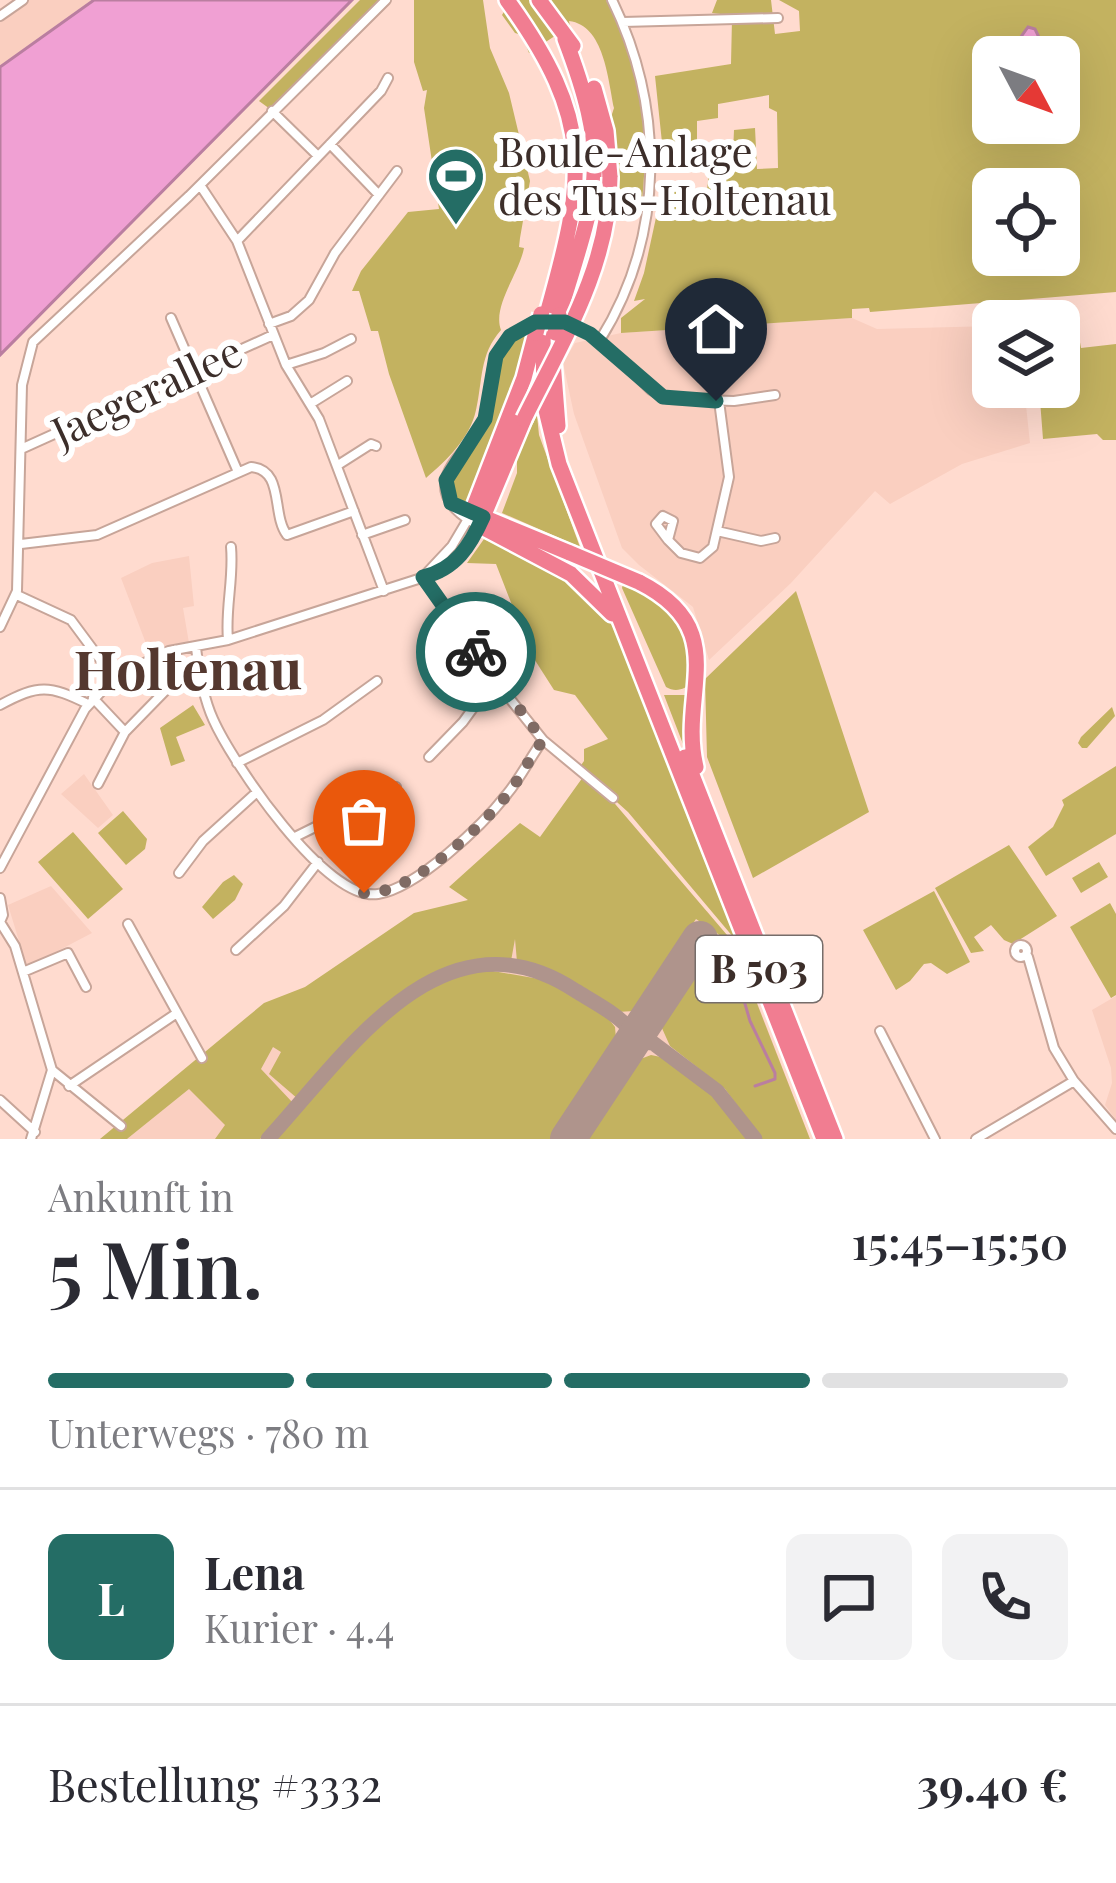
<!DOCTYPE html>
<html lang="de">
<head>
<meta charset="utf-8">
<style>
  body { margin:0; font-family:"Playfair Display",serif; background:#f2f2f3; color:#2b2b33; height:100vh; display:flex; flex-direction:column; font-size:45px; white-space:nowrap }
  * { box-sizing:border-box; margin:0 }
  p { font-size:39px; color:#7c7c81 }
  .icon { flex:none; width:66px; height:66px; fill:none; stroke:currentColor; stroke-width:2; stroke-linecap:round; stroke-linejoin:round }
  .map { position:relative; height:1139px; overflow:hidden }
  .panel { display:flex; flex-direction:column; background:#fff; flex:1 }
  .panel>* { flex:none }
  .needle { width:78px; rotate:131deg }
  .buttons { position:absolute; left:972px; top:36px; display:grid; gap:24px }
  .buttons a { display:grid; place-items:center; width:108px; height:108px; border-radius:18px; background:#fff; box-shadow:0 12px 48px #0002; font-size:60px }
  .pin { position:absolute; display:grid; place-items:center; width:102px; height:102px; color:#fff; margin:-123px -51px; border-radius:50% 50% 50% 0; rotate:-45deg; box-shadow:0 0 12px #0007 }
  .pin .icon { rotate:45deg }
  .courier { position:absolute; display:grid; place-items:center; width:120px; height:120px; margin:-60px; border:9px solid #246d65; border-radius:50%; background:#fff; color:#222; box-shadow:0 3px 15px #0007 }
  .summary em { font-style:normal; font-weight:600 }
  .summary div { display:flex; flex-direction:column-reverse }
  .summary { display:flex; align-items:center; justify-content:space-between; height:204px; padding:0 48px }
  h1 { font-size:78px; font-weight:600; line-height:90px }
  .bar { display:grid; grid-template-columns:repeat(4,1fr); gap:18px 12px; align-content:center; height:144px; padding:0 48px }
  .bar i { height:15px; border-radius:9px; background:#e1e1e2 }
  .bar .on { background:#246d65 }
  .bar p { grid-column:span 4 }
  .line { display:flex; align-items:center; gap:30px; padding:0 48px; border-top:3px solid #e1e1e2 }
  .line div { flex:1 }
  .round { display:grid; place-items:center; flex:none; width:126px; height:126px; border-radius:18px; background:#f2f2f3 }
  .map>svg:first-child { display:block }
</style>
</head>
<body>
<div class="map">
<svg width="1116" height="1139" viewBox="0 0 1116 1139">
  <rect width="100%" height="100%" fill="#ffdbcf"/>
  <!-- built -->
  <path fill="#facfc0" d="M12,0H94L0,67V9Z
    M852,318L877,329L993,326V387H1024L1030,443L962,464L890,504L875,491L791,583L709,660L693,607L639,565L622,548L574,414L563,363L575,343L621,333Z
    M189,556L194,606L183,608L189,643L150,654L121,578L152,563Z
    M84,774L113,815L98,828L61,794Z
    M51,886L92,933L27,967L8,905Z
    M707,911L738,953L810,1139H127L203,1077L405,949Z
    M1116,996V1120L1105,1105L1112,1083L1111,1068L1092,1010Z"/>
  <!-- green -->
  <path fill="#c3b260" fill-rule="evenodd" d="M360,0H382L270,109L259,101Z
    M414,0H483L490,48L509,93L530,181L520,238L519,247L524,248C519,274 492,306 501,330C479,355 483,380 476,410C470,438 447,460 426,478L389,374L378,331H371L359,291H352L361,271L408,212L439,209L424,108L427,90L423,91L414,62Z
    M511,0H606C643,65 651,144 640,216L620,199L611,117L614,108C608,79 604,25 569,21L570,26L529,53L522,35L515,33L502,15Z
    M717,0H771L775,34L800,31L799,11L779,0H1116V292L870,312L869,308L852,309V318L621,333V318L645,299L634,301L644,273L662,190H707L709,172L732,175L734,130L755,128L757,169L778,168L777,112L769,108V95L718,104V118L697,121V149L663,152L655,76L731,64L732,19L729,15L712,13ZM1024,34L1068,63L1059,67V123H993V57H1038L1021,42ZM993,189H1059V255H993Z
    M535,322L472,512L455,507L446,495V480L477,435L502,345Z
    M1078,331L1081,348L1116,344V440H1103L1097,434L1043,439L1039,387H1059V333Z
    M537,415L539,435L580,547L502,513L517,473V457Z
    M484,539L564,576L603,610L617,634L739,944L628,812L579,768L584,761V749L608,739L575,695L554,690L531,654L496,564L467,563Z
    M624,580C678,603 690,625 693,682C685,689 676,693 666,687L622,588Z
    M796,591L869,812L753,878L707,757L705,679Z
    M664,695H688L690,762Z
    M193,705L205,725L176,737L185,761L171,766L160,728Z
    M1112,707L1115,716L1087,748H1082L1078,743L1081,737Z
    M1116,766V834L1046,876L1028,847L1053,827L1064,805L1062,800Z
    M583,777L610,798L733,942L810,1139H762L725,1089L670,1046L661,1026L721,936L696,919L634,1011L617,1012L565,978L517,962L515,939L511,961C407,957 362,1030 298,1099L269,1074L281,1052L273,1047L261,1069L293,1103L260,1139H215L225,1125L189,1089L127,1139H100L264,1003L305,987L414,913L468,900L449,887L520,823L540,837Z
    M123,811L147,839L145,849L126,865L98,833Z
    M73,832L123,889L88,919L38,862Z
    M1009,845L1057,916L1013,944L1004,940L991,925L974,937L984,951L971,953L935,888Z
    M1099,862L1108,877L1081,893L1072,878Z
    M234,875L243,884L235,900L213,919L202,907L223,882Z
    M934,891L970,962L947,974L931,963L924,964L910,981L896,990L863,930Z
    M1110,903L1116,914V995L1111,998L1070,927Z
    M487,970L545,980L608,1018L615,1027L616,1039L550,1139H275C335,1075 396,980 487,970Z
    M651,1055C690,1060 726,1108 747,1139H586L638,1060Z"/>
  <!-- water -->
  <path fill="#f0a0d3" stroke="#ba7ea0" stroke-width="3" d="M94,0H352L0,355V67Z
    M1028,27L1035,29L1044,48L1050,44L1063,50L1068,63L1059,67V57H1038L1018,41Z"/>
  <g fill="none" stroke-linecap="round" stroke-linejoin="round">
    <!-- stream -->
    <path stroke="#ba7ea0" stroke-width="3" d="M729,949L750,1021L775,1073V1079L755,1086"/>
    <!-- taxiway -->
    <path stroke="#af948c" stroke-width="15" d="M626,1055L641,1042L653,1043L717,1091L755,1139
      M268,1139C347,1053 443,903 576,991C594,1002 615,1013 629,1028L627,1046L616,1066"/>
    <!-- runway -->
    <path stroke="#af948c" stroke-width="36" d="M568,1139L700,939"/>
    <!-- minor casing -->
    <g stroke="#c7a599" stroke-width="12">
      <path id="minor" d="M0,16L23,0
        M623,22L778,18
        M272,111L318,156
        M330,144L379,195
        M200,185L237,241L286,365L319,419L384,591
        M237,241L381,91L388,78
        M171,318L238,472
        M269,324L291,316L309,300L335,253L397,171
        M572,325L600,340L651,390L668,399L734,401L775,395
        M600,340C665,236 665,109 612,0
        M286,365L324,353L351,339
        M310,404L347,381
        M21,449L273,335
        M338,465L371,444L376,446
        M479,526C463,517 444,504 445,484C447,459 476,444 484,420C493,397 487,368 501,347C510,333 524,326 540,322
        M717,531L761,541L775,538
        M362,535L405,520
        M668,540L656,524L663,516L673,521L668,540L681,553L700,558L713,547L729,477L719,401
        M21,544L97,535L251,467C285,470 271,514 287,535L354,511
        M423,577L494,679L543,740L613,798
        M423,577L452,546L468,519
        M17,595L71,620L114,678
        M0,627L17,591L22,385L33,342L189,196L386,0
        M228,640C225,608 234,579 231,547
        M196,648C199,672 203,697 213,719C232,762 326,902 378,894C417,888 483,825 507,794C521,777 530,758 543,740
        M93,698L125,732
        M0,705C39,684 49,685 88,704
        M429,757L463,722L494,679
        M237,763L323,720L377,681
        M98,784L125,732L165,691
        M295,837L396,787
        M0,868L85,709L114,678L169,651L228,640L440,572L464,552L479,525
        M179,873L203,841L257,792
        M0,898L3,915L0,922
        M0,922L15,946L52,1070
        M128,924L202,1058
        M1015 951a6 6 0 1 1 12 0a6 6 0 1 1-12 0Z
        M236,950L284,906L318,862
        M1028,957L1054,1048L1074,1081L1116,1129
        M23,972L68,953L86,987
        M880,1031L935,1139
        M52,1070L121,1126
        M69,1086L177,1013
        M0,1100L35,1132
        M31,1139L52,1070
        M976,1139L1074,1081"/>
    </g>
    <!-- highway casing -->
    <g stroke="#fff" stroke-width="20">
      <path id="highway" d="M507,0C595,122 586,175 547,314
        M539,0L573,46
        M594,88L606,131L610,177
        M559,315C596,192 613,165 565,39
        M543,332L544,402L559,464L824,1139
        M553,361L558,426
        M524,419L483,517L570,553
        M472,512L524,378L535,336
        M484,528L571,574L612,614
        M639,582C734,630 678,693 696,767
        M685,757L835,1139"/>
    </g>
    <!-- minor -->
    <use href="#minor" stroke="#fff" stroke-width="8"/>
    <!-- highway -->
    <use href="#highway" stroke="#f17d91" stroke-width="15"/>
    <!-- highway-bridge casing -->
    <g stroke="#fff" stroke-width="20" stroke-linecap="butt">
      <path id="highway-bridge" d="M536,333L541,314
        M555,333L559,315
        M524,419C562,342 610,265 610,177
        M570,553L639,582"/>
    </g>
    <!-- highway-bridge -->
    <use href="#highway-bridge" stroke="#f17d91" stroke-width="15"/>
  </g>
  <g fill="none" stroke-linecap="round" stroke-linejoin="round">
    <!-- done -->
    <path stroke="#806b64" stroke-width="12" stroke-dasharray="0 21.6" d="M364,893C408,897 480,828 507,795C520,778 530,758 543,740L476,652"/>
    <!-- route -->
    <path stroke="#246d65" stroke-width="15" d="M476,652L423,577C456,569 470,546 483,517L451,503L446,480L485,419L496,356L510,336L535,322H565L590,334L663,397L716,401"/>
  </g>
  <!-- icons -->
  <defs>
    <g id="stadium-pin" transform="scale(3)"><path d="M0 17L-7.5 6A9.5 9.5 0 1 1 7.5 6Z" fill="#246d65" stroke="#fff"/><path d="M0-5a6.5 5 0 1 0 0 10a6.5 5 0 1 0 0-10ZM-3.5-1.8h7v3.6h-7Z" fill="#fff"/></g>
  </defs>
  <g fill-rule="evenodd">
    <use href="#stadium-pin" x="456" y="176"/>
  </g>
  <g text-anchor="middle" stroke-width="12" stroke-linejoin="round" paint-order="stroke">
    <!-- shield labels -->
    <rect fill="#fff" stroke="#766d6a" stroke-width="3" x="696" y="936" width="126" height="66" rx="9"/>
    <g font-size="39" font-weight="bold" fill="#3c2e2a">
      <text x="759" y="983">B 503</text>
    </g>
    <!-- poi labels -->
    <g font-size="42" fill="#3c2e2a" stroke="#fff" text-anchor="start">
      <text x="498" y="167">Boule-Anlage<tspan x="498" dy="48">des Tus-Holtenau</tspan></text>
    </g>
    <!-- street labels -->
    <g font-size="42" fill="#3c2e2a" stroke="#fff">
      <text transform="translate(147 392) rotate(-25)" y="15">Jaegerallee</text>
    </g>
    <!-- district labels -->
    <g font-size="54" font-weight="bold" fill="#54382f" stroke="#fff">
      <text x="188" y="690">Holtenau</text>
    </g>
  </g>
</svg>
<div class="buttons">
<a><svg class="needle" viewBox="-14 -14 28 28"><path d="M0-13l5 13h-10z" fill="#e53935"/><path d="M0 13l5-13h-10z" fill="#7c7c81"/></svg></a>
<a><svg class="icon" aria-label="locate" viewBox="0 0 24 24"><circle cx="12" cy="12" r="6"/><path d="M12 2v4M12 18v4M2 12h4M18 12h4"/></svg></a>
<a><svg class="icon" aria-label="layers" viewBox="0 0 24 24"><path d="M12 4l9 5-9 5-9-5zM3 14l9 5 9-5"/></svg></a>
</div>
<div class="pin" style="left:364px;top:893px;background:#ea580c"><svg class="icon" aria-label="bag" viewBox="0 0 24 24"><path d="M5 8h14l-1 12H6zM9 8a3 3 0 0 1 6 0"/></svg></div>
<div class="pin" style="left:716px;top:401px;background:#1f2937"><svg class="icon" aria-label="home" viewBox="0 0 24 24"><path d="M3 11l9-7 9 7M6 9v11h12V9"/></svg></div>
<div class="courier" style="left:476px;top:652px"><svg class="icon" aria-label="bike" viewBox="0 0 24 24"><circle cx="6" cy="16" r="4"/><circle cx="18" cy="16" r="4"/><path d="M6 16l4-8h5l3 8M10 8l3 8H6M13 5h3"/></svg></div>
</div>
<section class="panel">
<div class="summary"><div><h1>5 Min.</h1><p>Ankunft in</p></div><em>15:45–15:50</em></div>
<div class="bar"><i class="on"></i><i class="on"></i><i class="on"></i><i></i><p>Unterwegs · 780 m</p></div>
<div class="line" style="height:216px"><b class="round" style="background:#246d65;color:#fff">L</b><div><b>Lena</b><p>Kurier · 4.4</p></div><a class="round"><svg class="icon" aria-label="chat" viewBox="0 0 24 24"><path d="M4 5h16v11H9l-5 4z"/></svg></a><a class="round"><svg class="icon" aria-label="phone" viewBox="0 0 24 24"><path d="M5 4h4l2 5-3 2q2 4 5 5l2-3 5 2v4C11 20 4 13 5 4z"/></svg></a></div>
<div class="line" style="height:156px"><div>Bestellung #3332</div><b>39.40 €</b></div>
</section>
</body>
</html>
